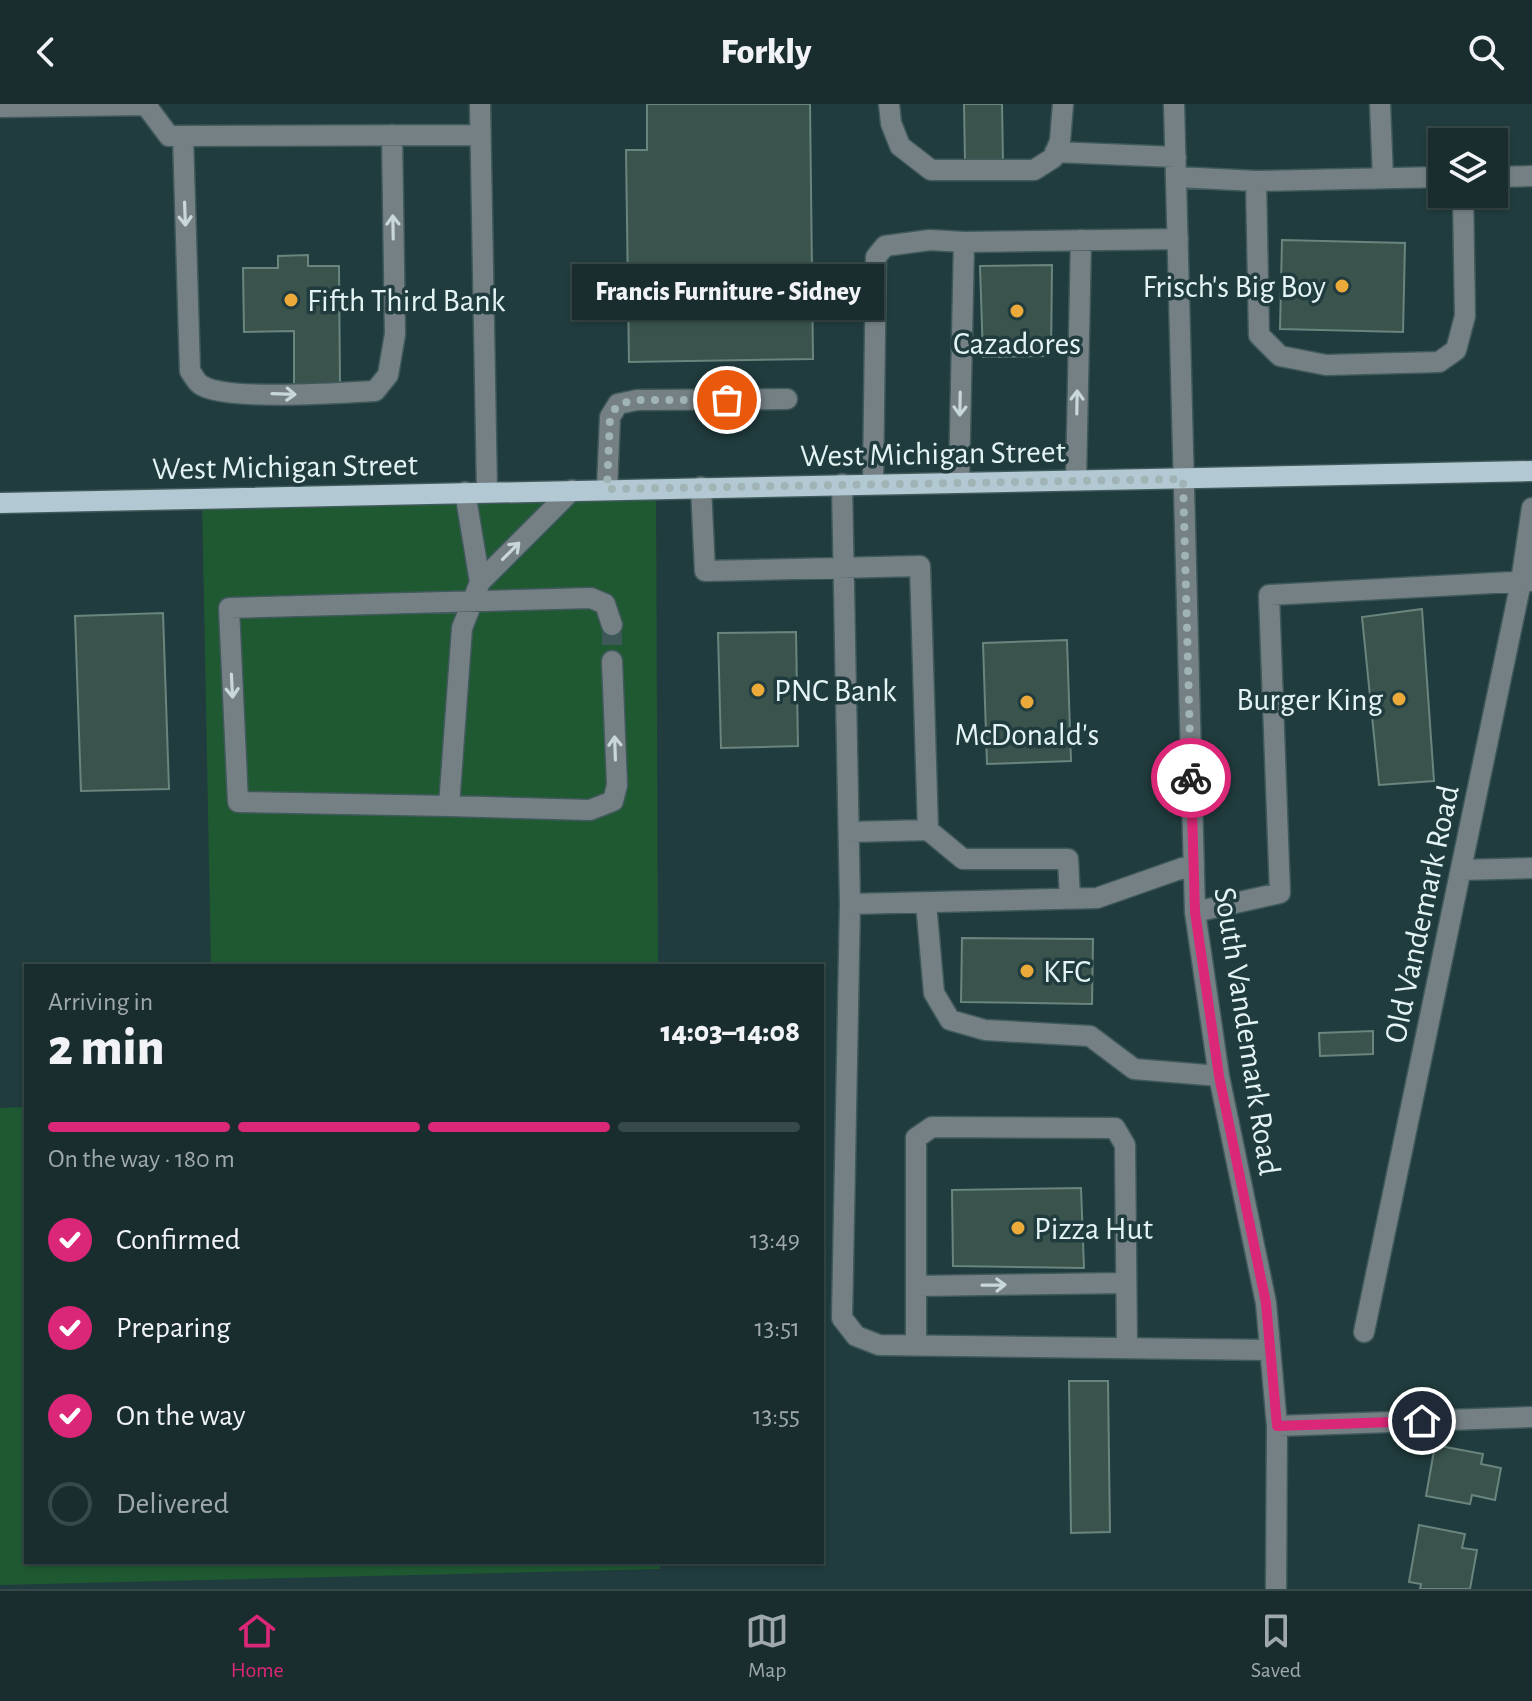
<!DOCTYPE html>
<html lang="en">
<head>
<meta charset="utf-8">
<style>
  body { margin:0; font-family:"Alegreya Sans",sans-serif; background:#26393a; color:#f1f3f6; height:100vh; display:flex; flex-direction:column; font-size:30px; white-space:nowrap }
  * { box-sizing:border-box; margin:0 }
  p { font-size:26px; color:#9fa8aa }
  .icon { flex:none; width:44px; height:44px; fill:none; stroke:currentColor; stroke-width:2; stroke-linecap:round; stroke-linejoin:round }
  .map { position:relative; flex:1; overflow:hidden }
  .details { position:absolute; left:24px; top:860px; width:800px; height:600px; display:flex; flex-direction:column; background:#192d2e; border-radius:0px; box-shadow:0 2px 6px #0004,0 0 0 2px #37494a }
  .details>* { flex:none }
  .controls { position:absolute; left:1428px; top:24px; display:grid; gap:16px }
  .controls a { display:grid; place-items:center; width:80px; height:80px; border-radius:0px; background:#192d2e; box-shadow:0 2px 6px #0004,0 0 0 2px #37494a; font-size:40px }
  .pin { position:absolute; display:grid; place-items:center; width:68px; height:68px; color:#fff; margin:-34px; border:4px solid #fff; border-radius:50%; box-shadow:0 2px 8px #0007 }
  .courier { position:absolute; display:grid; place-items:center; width:80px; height:80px; margin:-40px; border:6px solid #db2777; border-radius:50%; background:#fff; color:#222; box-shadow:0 2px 10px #0007 }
  .bubble { position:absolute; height:56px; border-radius:0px; background:#192d2e; box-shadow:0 2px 6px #0004,0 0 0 2px #37494a; font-size:26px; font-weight:800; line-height:56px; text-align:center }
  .overview em { font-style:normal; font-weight:800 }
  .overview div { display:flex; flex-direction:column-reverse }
  .overview { display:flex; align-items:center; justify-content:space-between; height:136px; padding:0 24px }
  h1 { font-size:52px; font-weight:800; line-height:60px }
  .bar { display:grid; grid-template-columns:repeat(4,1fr); gap:12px 8px; align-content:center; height:96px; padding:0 24px }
  .bar i { height:10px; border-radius:6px; background:#37494a }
  .bar .on { background:#db2777 }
  .bar p { grid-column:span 4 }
  ol { padding:0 24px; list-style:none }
  li { display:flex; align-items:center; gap:24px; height:88px }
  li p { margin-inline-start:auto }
  li .icon { padding:8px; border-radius:50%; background:#db2777; color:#fff; stroke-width:4 }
  li:last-child { color:#9fa8aa }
  li i { width:44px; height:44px; border:4px solid #37494a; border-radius:50% }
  header { display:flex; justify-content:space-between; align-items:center; height:104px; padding:0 24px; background:#192d2e; font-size:36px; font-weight:800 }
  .menu { display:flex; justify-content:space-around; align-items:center; height:112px; border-top:2px solid #37494a; background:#192d2e; font-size:22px; color:#9fa8aa }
  .menu a { display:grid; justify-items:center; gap:4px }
  .menu .on { color:#db2777 }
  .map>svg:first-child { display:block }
</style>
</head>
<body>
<header><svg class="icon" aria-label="back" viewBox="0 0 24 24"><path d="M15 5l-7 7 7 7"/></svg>Forkly<svg class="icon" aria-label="search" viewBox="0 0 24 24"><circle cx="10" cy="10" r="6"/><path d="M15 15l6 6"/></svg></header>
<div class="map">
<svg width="1532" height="1485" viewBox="0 0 1532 1485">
  <rect width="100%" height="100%" fill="#213c3e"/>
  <!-- green -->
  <path fill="#1f5932" d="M656,384L658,862H211L202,394Z
    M26,1003V1458H660V1465L0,1481V1004Z"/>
  <!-- building -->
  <path fill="#3a544d" stroke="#6a857d" stroke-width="2" d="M647,0H810L813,255L629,258L626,46H647Z
    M964,0H1002L1003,58H965Z
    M1282,136L1405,139L1403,228L1280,225Z
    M308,151V162H339L340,282H294V227L244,228L243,164H278V152Z
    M1052,161L1051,252L983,253L980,162Z
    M1422,505L1434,677L1379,681L1362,513Z
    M163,509L169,685L81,687L75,512Z
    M796,528L798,642L721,644L718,529Z
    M1067,536L1071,657L987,660L983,539Z
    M962,834L1093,835L1092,900L961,898Z
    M1373,927V950L1320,952L1319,929Z
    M1081,1084L1084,1164L953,1162L952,1086Z
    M1069,1277H1108L1110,1428L1071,1429Z
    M1435,1341L1483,1350L1481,1360L1501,1364L1495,1396L1472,1391L1470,1400L1426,1392Z
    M1419,1421L1465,1430L1462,1444L1477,1446L1470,1485H1420L1421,1480L1409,1478Z"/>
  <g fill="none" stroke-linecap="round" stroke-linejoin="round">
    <!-- minor-tunnel -->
    <path stroke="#3e5859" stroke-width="20" stroke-dasharray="20 10" stroke-linecap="butt" d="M612,521V557"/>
    <!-- minor casing -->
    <g stroke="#40595b" stroke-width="23">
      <path id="minor" d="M145,0L169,32L480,31
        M480,0L487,388
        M889,0L891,19L900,42L931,66H1034L1053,54L1060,37L1063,0
        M1174,0L1195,808L1219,972L1266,1199L1277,1322L1276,1485
        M1380,0L1383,74
        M0,3L145,1
        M183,32L190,267C193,271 197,279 201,281C225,297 342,289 375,287L388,271L395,230L392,31
        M1055,48L1176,53
        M1177,73L1256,77L1442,73
        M1494,73L1532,72
        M1256,77L1259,231L1280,252L1326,261L1439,258L1456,246L1465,212L1463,90
        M1076,376L1081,136
        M959,378L964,138
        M842,380L850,800L842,1214L856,1232L879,1241L1270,1246
        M873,380L876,153L885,142L930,136L964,138L1178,135
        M701,383L705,467L920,462L928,726L849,728
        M607,385L610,313L618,300L637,296L787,295
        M465,388L480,478L572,386
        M480,478L462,524L449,702L238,698L229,504L591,494L605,500L612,521
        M449,702L590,706L613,697L617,681L612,557
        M928,726L963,755H1068L1070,795
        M1461,766L1532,764
        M926,799L934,889L950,916L985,926L1090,932L1134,965L1219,972
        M850,800L1097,794L1194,760
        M1195,808L1280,789L1269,491L1532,477
        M916,1182L1126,1179
        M1364,1228L1521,478L1532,404
        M916,1241V1034L932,1023L1115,1024L1125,1041L1127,1244
        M1277,1322L1532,1313"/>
    </g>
    <!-- major casing -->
    <g stroke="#40595b" stroke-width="23">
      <path id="major" d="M0,399L1532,367"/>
    </g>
    <!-- minor -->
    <use href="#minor" stroke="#758085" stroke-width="20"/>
    <!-- major -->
    <use href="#major" stroke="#b2c8d2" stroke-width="20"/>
  </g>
  <!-- one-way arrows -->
  <defs><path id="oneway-shaft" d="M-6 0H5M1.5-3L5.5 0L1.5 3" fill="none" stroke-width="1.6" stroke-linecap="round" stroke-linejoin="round" transform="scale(2)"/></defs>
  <g stroke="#c8d7d9">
    <use href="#oneway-shaft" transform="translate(185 110) rotate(88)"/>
    <use href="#oneway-shaft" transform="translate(393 123) rotate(-91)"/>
    <use href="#oneway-shaft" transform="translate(284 290) rotate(2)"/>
    <use href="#oneway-shaft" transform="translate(1077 298) rotate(-89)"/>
    <use href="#oneway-shaft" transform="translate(960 300) rotate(91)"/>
    <use href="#oneway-shaft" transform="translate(511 447) rotate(-45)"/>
    <use href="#oneway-shaft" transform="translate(232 582) rotate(87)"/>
    <use href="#oneway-shaft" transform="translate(615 644) rotate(-92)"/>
    <use href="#oneway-shaft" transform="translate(994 1181) rotate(-1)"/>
  </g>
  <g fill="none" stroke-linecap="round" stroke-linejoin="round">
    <!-- done -->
    <path stroke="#a0b4b5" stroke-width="8" stroke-dasharray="0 14.4" d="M727,296H637L618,300L610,313L607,385L1183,375L1191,674"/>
    <!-- route -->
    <path stroke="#db2777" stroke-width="10" d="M1191,674L1195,808L1219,972L1266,1199L1277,1322L1422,1317"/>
  </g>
  <!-- markers -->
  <g fill="#ebaa39" stroke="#213c3e" stroke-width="3">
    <circle cx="1342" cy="182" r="8"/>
    <circle cx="291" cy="196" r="8"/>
    <circle cx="1017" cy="207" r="8"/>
    <circle cx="758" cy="586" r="8"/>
    <circle cx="1399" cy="595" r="8"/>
    <circle cx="1027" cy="598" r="8"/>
    <circle cx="1027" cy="867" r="8"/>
    <circle cx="1018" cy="1124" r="8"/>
  </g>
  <g text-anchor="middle" stroke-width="7" stroke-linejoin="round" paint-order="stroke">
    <!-- poi labels -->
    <g font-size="32" fill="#e4f4f5" stroke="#213c3e" text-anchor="start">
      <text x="1326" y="193" text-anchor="end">Frisch's Big Boy</text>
      <text x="307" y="207">Fifth Third Bank</text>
      <text x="1017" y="250" text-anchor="middle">Cazadores</text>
      <text x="774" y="597">PNC Bank</text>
      <text x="1383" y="606" text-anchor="end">Burger King</text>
      <text x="1027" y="641" text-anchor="middle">McDonald's</text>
      <text x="1043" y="878">KFC</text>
      <text x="1034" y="1135">Pizza Hut</text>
    </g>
    <!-- street labels -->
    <g font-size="32" fill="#e4f4f5" stroke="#213c3e">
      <text transform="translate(933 349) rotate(-1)" y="11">West Michigan Street</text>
      <text transform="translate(285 362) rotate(-1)" y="11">West Michigan Street</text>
      <text transform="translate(1421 810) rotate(-78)" y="11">Old Vandemark Road</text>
      <text transform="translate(1248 927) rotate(81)" y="11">South Vandemark Road</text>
    </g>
  </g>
</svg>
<div class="controls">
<a><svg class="icon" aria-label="layers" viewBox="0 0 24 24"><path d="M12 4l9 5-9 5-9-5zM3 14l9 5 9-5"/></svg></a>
</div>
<div class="pin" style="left:727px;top:296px;background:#ea580c"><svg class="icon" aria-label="bag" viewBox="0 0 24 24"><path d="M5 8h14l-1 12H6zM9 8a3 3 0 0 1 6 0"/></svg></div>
<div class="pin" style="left:1422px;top:1317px;background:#1f2937"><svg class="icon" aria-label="home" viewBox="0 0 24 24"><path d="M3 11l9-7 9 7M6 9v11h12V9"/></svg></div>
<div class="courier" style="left:1191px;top:674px"><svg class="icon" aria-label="bike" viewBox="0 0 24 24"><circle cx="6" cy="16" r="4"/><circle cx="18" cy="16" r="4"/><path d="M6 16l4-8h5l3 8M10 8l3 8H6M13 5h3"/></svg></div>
<div class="bubble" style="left:572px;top:160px;width:312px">Francis Furniture - Sidney</div>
<section class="details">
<div class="overview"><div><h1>2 min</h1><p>Arriving in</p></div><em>14:03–14:08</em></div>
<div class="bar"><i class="on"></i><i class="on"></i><i class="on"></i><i></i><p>On the way · 180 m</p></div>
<ol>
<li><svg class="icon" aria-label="check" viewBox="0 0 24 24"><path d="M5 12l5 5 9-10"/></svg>Confirmed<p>13:49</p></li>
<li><svg class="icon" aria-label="check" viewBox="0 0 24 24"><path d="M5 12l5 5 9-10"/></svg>Preparing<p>13:51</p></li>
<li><svg class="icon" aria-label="check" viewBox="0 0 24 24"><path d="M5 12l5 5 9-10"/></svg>On the way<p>13:55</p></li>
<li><i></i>Delivered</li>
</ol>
</section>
</div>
<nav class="menu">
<a class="on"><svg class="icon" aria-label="home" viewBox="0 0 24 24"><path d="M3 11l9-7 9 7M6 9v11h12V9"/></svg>Home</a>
<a><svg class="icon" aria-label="map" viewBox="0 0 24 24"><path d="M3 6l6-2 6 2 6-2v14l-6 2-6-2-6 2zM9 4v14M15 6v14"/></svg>Map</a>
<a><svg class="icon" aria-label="saved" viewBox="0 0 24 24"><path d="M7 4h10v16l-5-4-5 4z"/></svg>Saved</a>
</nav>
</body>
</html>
